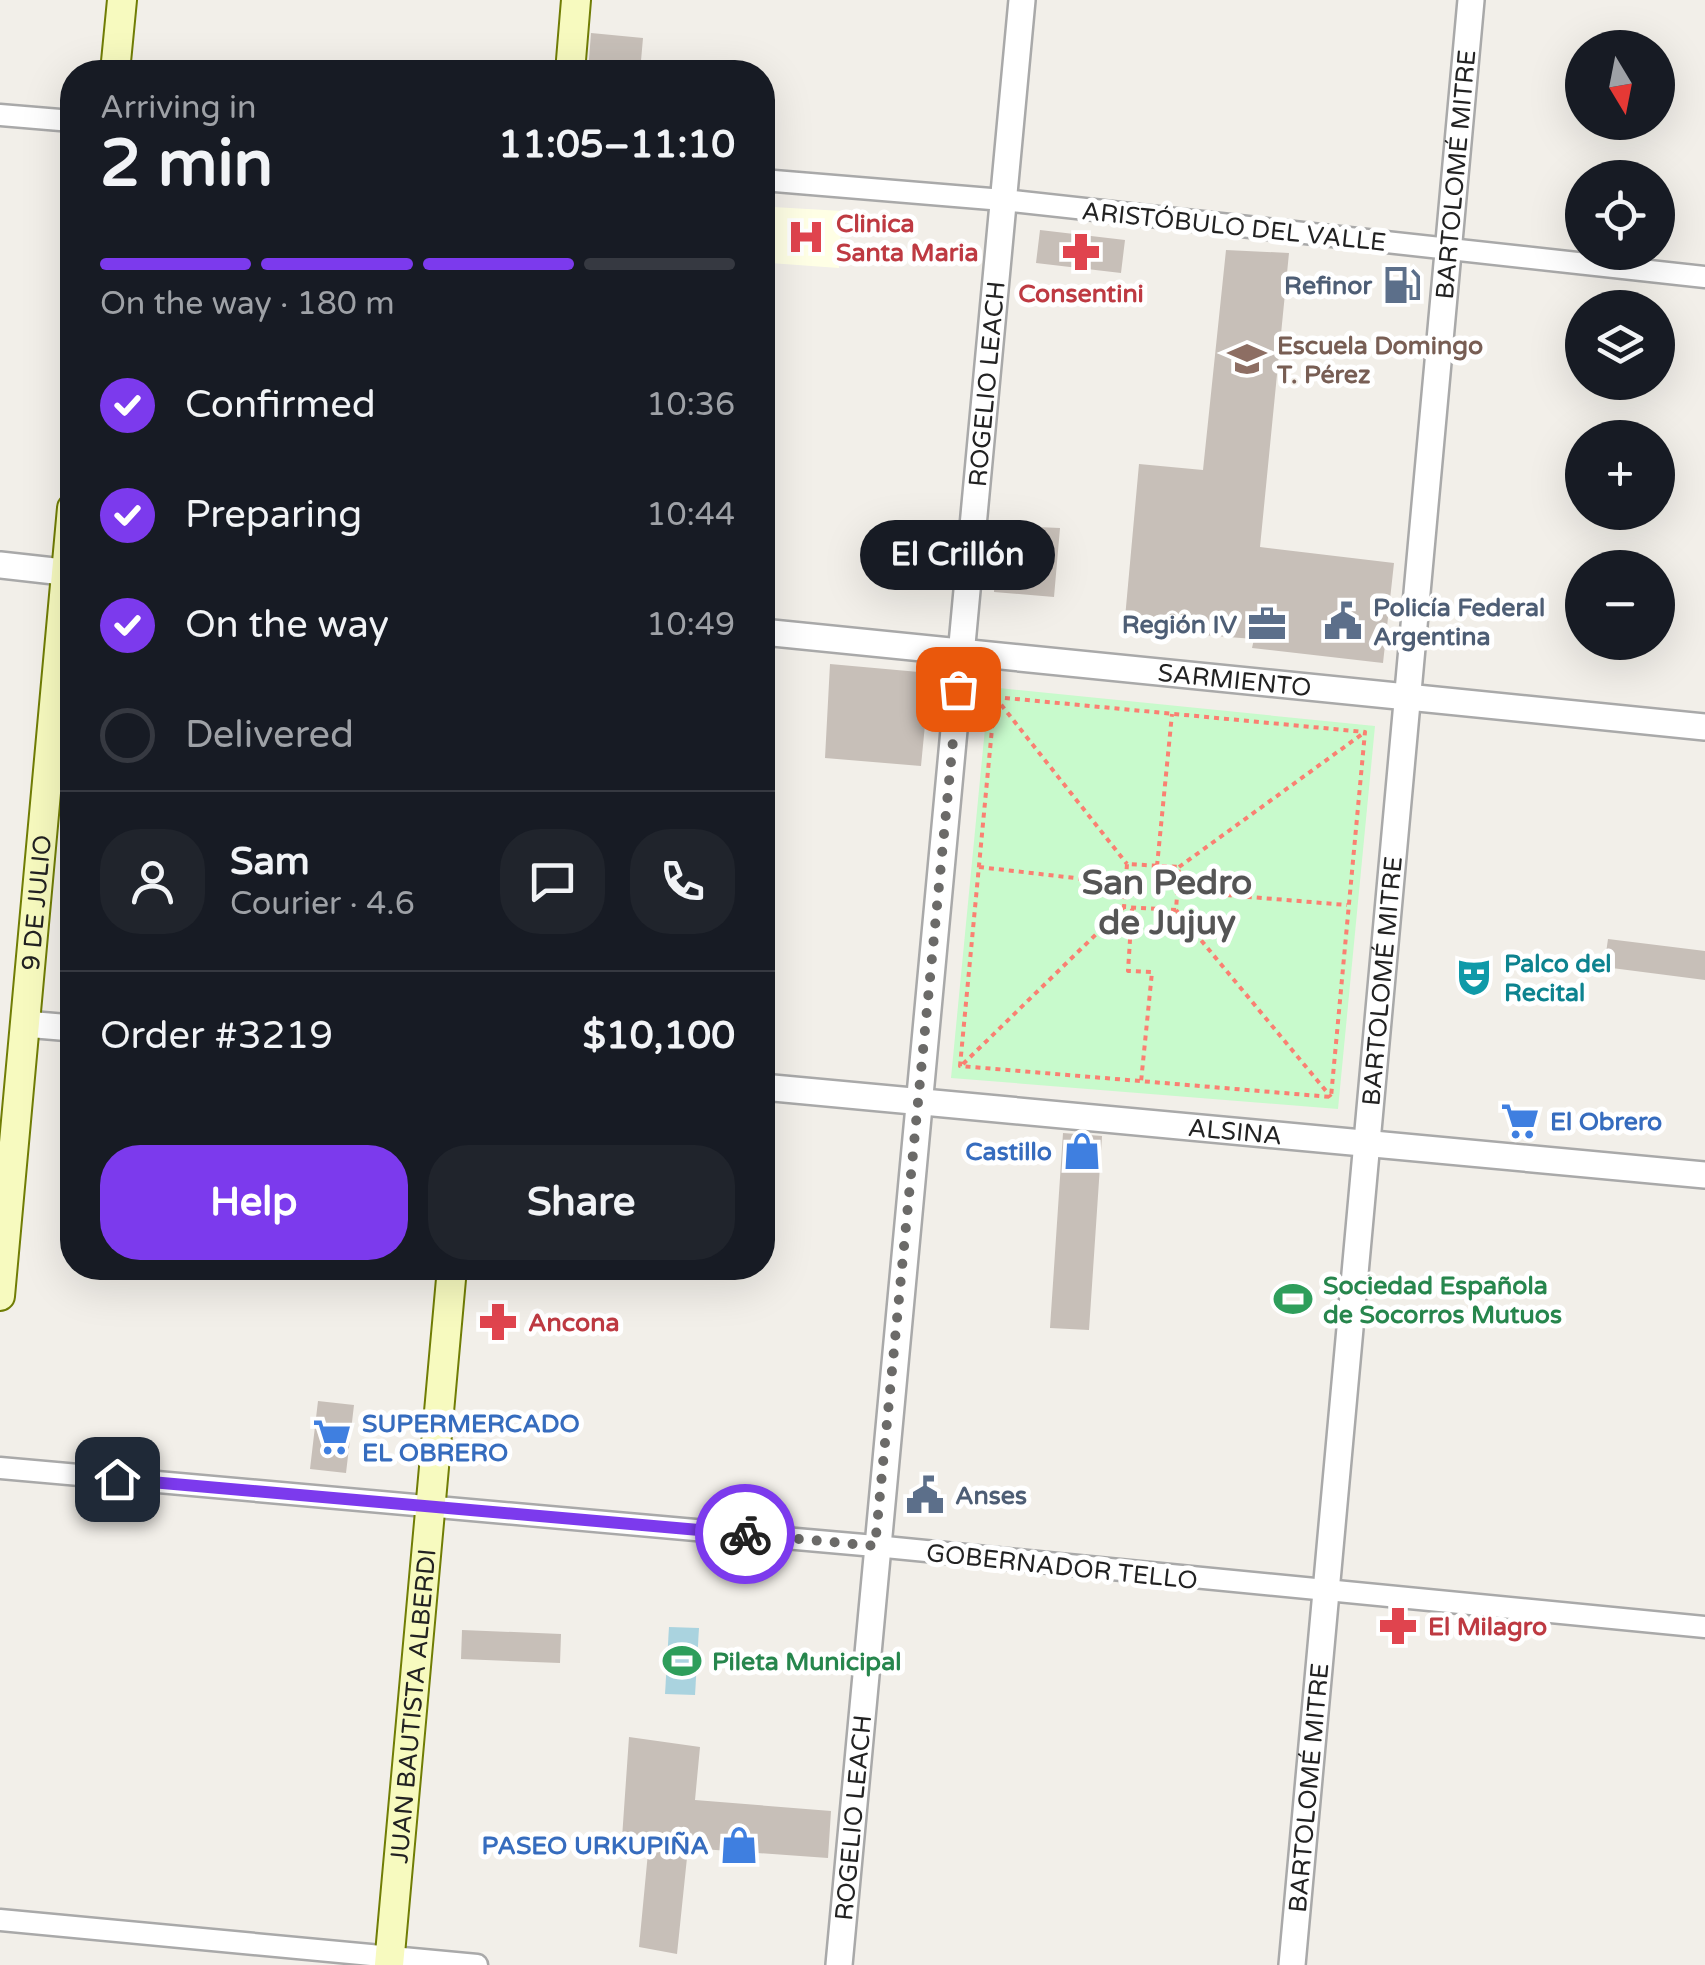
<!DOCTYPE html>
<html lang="en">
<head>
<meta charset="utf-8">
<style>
  body { margin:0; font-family:"Varela Round",sans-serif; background:#20242c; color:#f1f3f6; height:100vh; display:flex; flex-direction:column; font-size:38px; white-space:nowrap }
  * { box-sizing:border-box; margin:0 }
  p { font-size:32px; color:#9ea1a6 }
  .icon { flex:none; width:55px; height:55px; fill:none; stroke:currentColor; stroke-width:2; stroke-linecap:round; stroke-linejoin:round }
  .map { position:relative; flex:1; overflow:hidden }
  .sheet { position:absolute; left:60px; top:60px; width:715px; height:1220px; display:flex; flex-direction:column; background:#171b24; border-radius:40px; box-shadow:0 10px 40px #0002 }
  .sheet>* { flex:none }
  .needle { width:65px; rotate:170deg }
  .buttons { position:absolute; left:1565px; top:30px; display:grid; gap:20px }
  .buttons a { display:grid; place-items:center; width:110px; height:110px; border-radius:50%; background:#171b24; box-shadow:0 10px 40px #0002; font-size:50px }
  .pin { position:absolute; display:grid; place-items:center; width:85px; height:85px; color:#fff; margin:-42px; border-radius:20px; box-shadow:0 5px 15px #0006 }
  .courier { position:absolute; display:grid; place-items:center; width:100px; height:100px; margin:-50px; border:8px solid #7c3aed; border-radius:50%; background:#fff; color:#222; box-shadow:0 2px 12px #0007 }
  .bubble { position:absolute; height:70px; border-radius:35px; background:#171b24; box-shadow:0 10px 40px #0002; font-size:32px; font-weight:700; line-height:70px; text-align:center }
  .head em { font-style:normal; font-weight:700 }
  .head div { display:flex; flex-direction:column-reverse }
  .head { display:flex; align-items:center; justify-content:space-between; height:170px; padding:0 40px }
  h1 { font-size:65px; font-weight:700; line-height:75px }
  .bar { display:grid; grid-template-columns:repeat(4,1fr); gap:15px 10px; align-content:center; height:120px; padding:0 40px }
  .bar i { height:12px; border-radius:8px; background:#363941 }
  .bar .selected { background:#7c3aed }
  .bar p { grid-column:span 4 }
  .line { display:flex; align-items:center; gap:25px; padding:0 40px; border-top:2px solid #363941 }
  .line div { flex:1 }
  .round { display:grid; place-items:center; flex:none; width:105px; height:105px; border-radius:40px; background:#20242c }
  ol { padding:0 40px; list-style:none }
  li { display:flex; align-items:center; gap:30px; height:110px }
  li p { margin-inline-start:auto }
  li .icon { padding:10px; border-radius:50%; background:#7c3aed; color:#fff; stroke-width:4 }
  li:last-child { color:#9ea1a6 }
  li i { width:55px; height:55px; border:5px solid #363941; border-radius:50% }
  .action { display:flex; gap:20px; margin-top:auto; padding:20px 40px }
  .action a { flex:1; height:115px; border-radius:40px; background:#7c3aed; color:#fff; font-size:40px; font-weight:700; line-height:115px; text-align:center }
  .action a+a { background:#20242c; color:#f1f3f6 }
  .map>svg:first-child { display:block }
</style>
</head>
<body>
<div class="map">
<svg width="1705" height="1965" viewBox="0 0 1705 1965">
  <rect width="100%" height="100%" fill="#f2efe9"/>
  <!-- education -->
  <path fill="#ffffe5" d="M773,207L842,211L839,268L770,263Z"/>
  <!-- park -->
  <path fill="#c8facc" d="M989,687L1375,726L1338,1109L951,1078Z"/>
  <!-- water -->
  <path fill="#aad3df" d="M669,1627L699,1628L695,1695L665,1694Z"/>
  <!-- building -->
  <path fill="#c7bfb8" d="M591,33L643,38L640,72H588Z
    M1040,230L1125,240L1121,273L1036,263Z
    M1226,250L1289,253L1260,547L1394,563L1383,663L1252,648L1254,639L1124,629L1139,464L1203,470Z
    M1037,527L1060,528L1054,597L994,592L996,556L1035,559Z
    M830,664L930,673L921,766L825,758Z
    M1608,939L1705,951V980L1604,967Z
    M1063,1133L1102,1136L1089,1330L1050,1328Z
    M318,1401L354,1405L346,1473L310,1469Z
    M462,1630L561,1634L560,1663L461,1659Z
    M629,1737L700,1747L695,1800L831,1811L828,1858L688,1848L677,1954L639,1947L649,1842L622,1838Z"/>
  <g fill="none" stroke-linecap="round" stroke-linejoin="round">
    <!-- minor casing -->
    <g stroke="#a9a9a9" stroke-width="25">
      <path id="minor" d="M0,115L72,121
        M762,180L1003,200L1705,277
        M0,1468L875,1546L1705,1627
        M0,1920L477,1965"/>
    </g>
    <!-- tertiary casing -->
    <g stroke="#a9a9a9" stroke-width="30">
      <g id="tertiary">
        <path d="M0,565L72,573"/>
        <path id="s1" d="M762,632L1705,727"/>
        <path d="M25,1024L72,1028"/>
        <path id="s2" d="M762,1087L1705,1175"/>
        <path id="s3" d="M839,1965L1022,0"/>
        <path id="s4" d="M1292,1965L1471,0"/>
      </g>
    </g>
    <!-- secondary casing -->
    <g stroke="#707d05" stroke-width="32">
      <g id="secondary">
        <path d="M115,72L122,0"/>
        <path d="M570,72L576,0"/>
        <path id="s5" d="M0,1296L72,508"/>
        <path id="s6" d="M389,1965L452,1268"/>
      </g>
    </g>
    <!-- path -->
    <path stroke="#fa8072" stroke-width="4" stroke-dasharray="5 5" stroke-linecap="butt" d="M995,697L1365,732L1331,1097L960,1066Z
      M995,697L1127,864
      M1157,866L1172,714
      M979,867L1127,884
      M1179,867L1365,732
      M1177,891L1347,905
      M1132,909L1128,971L1152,972L1141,1082
      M1176,910L1124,907L1127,864L1179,867L1176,910L1331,1097
      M963,1064L1124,907"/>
    <!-- minor -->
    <use href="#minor" stroke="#fff" stroke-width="20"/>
    <!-- tertiary -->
    <use href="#tertiary" stroke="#fff" stroke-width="25"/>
    <!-- secondary -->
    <use href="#secondary" stroke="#f7fabf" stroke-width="28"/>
  </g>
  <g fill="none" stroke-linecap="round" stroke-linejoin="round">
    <!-- done -->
    <path stroke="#6b6a68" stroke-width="10" stroke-dasharray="0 18" d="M745,1534L875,1546L958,689"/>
    <!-- route -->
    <path stroke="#7c3aed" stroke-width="12" d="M117,1479L745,1534"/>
  </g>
  <!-- icons -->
  <defs>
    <g id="hospital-bare" transform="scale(3)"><path d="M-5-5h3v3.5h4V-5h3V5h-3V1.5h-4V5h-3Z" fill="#e0444e" stroke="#fff" stroke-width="2.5" paint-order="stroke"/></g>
    <g id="pharmacy-bare" transform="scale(3)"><path d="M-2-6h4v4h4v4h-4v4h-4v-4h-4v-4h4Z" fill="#e0444e" stroke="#fff" stroke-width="2.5" paint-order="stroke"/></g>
    <g id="fuel-bare" transform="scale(3)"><path d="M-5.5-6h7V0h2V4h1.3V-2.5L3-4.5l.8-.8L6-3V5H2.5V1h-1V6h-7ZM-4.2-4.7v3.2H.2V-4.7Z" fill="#5c6f8a" stroke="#fff" stroke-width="2.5" paint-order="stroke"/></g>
    <g id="school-bare" transform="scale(3)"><path d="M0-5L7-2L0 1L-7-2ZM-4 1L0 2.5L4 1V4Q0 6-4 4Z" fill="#8d6e63" stroke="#fff" stroke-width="2.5" paint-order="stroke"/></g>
    <g id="civic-bare" transform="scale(3)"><path d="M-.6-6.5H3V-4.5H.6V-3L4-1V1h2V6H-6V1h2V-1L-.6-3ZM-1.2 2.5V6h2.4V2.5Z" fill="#5c6f8a" stroke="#fff" stroke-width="2.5" paint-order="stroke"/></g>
    <g id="office-bare" transform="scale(3)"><path d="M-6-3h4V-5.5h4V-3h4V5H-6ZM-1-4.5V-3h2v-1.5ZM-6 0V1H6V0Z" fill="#5c6f8a" stroke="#fff" stroke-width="2.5" paint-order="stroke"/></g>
    <g id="theatre-bare" transform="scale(3)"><path d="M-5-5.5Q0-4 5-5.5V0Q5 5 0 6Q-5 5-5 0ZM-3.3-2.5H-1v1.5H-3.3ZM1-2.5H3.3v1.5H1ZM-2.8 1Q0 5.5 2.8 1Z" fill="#0f9aa8" stroke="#fff" stroke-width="2.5" paint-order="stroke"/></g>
    <g id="supermarket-bare" transform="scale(3)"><path d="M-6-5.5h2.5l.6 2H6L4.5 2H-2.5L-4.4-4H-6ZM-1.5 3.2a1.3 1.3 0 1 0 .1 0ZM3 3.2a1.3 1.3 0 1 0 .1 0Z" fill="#3f7fe0" stroke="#fff" stroke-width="2.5" paint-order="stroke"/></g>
    <g id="shop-bare" transform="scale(3)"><path d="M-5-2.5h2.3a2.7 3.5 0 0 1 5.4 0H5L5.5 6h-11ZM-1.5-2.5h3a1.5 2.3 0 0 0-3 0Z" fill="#3f7fe0" stroke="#fff" stroke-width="2.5" paint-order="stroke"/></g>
    <g id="stadium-bare" transform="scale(3)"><path d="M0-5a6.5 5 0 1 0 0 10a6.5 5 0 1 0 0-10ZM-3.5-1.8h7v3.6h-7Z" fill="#2e9e5b" stroke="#fff" stroke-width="2.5" paint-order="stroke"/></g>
  </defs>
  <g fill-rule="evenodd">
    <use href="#hospital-bare" x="806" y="237"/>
    <use href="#pharmacy-bare" x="1081" y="252"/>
    <use href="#fuel-bare" x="1402" y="285"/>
    <use href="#school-bare" x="1247" y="359"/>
    <use href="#civic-bare" x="1343" y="621"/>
    <use href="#office-bare" x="1267" y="624"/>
    <use href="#theatre-bare" x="1474" y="977"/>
    <use href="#supermarket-bare" x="1520" y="1121"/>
    <use href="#shop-bare" x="1082" y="1151"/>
    <use href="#stadium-bare" x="1293" y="1299"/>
    <use href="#pharmacy-bare" x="498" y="1322"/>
    <use href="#supermarket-bare" x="332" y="1437"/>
    <use href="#civic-bare" x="925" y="1495"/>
    <use href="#pharmacy-bare" x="1398" y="1626"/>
    <use href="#stadium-bare" x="682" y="1661"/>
    <use href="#shop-bare" x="739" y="1845"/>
  </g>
  <g text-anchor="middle" stroke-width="10" stroke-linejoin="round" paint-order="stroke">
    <!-- street labels -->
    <g font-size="25" fill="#222" stroke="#fff">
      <text dy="9" stroke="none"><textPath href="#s4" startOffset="1798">BARTOLOMÉ MITRE</textPath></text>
      <text transform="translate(1234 226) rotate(6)" y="9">ARISTÓBULO DEL VALLE</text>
      <text dy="9" stroke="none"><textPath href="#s3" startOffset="1588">ROGELIO LEACH</textPath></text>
      <text dy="9" stroke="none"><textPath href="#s1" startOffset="475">SARMIENTO</textPath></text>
      <text dy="9" stroke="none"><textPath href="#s5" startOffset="395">9 DE JULIO</textPath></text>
      <text dy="9" stroke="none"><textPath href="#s4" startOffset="988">BARTOLOMÉ MITRE</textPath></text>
      <text dy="9" stroke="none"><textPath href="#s2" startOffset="475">ALSINA</textPath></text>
      <text transform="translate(1062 1566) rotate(6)" y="9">GOBERNADOR TELLO</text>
      <text dy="9" stroke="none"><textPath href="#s6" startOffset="260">JUAN BAUTISTA ALBERDI</textPath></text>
      <text dy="9" stroke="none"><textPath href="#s4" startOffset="178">BARTOLOMÉ MITRE</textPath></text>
      <text dy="9" stroke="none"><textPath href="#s3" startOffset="148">ROGELIO LEACH</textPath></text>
    </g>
    <!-- health labels -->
    <g font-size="25" font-weight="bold" fill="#be3a42" stroke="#fff" text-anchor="start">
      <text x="836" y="232">Clinica<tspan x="836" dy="29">Santa Maria</tspan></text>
      <text x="1081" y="302" text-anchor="middle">Consentini</text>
      <text x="528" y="1331">Ancona</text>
      <text x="1428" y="1635">El Milagro</text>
    </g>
    <!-- service labels -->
    <g font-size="25" font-weight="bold" fill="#4e5e75" stroke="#fff" text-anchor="end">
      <text x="1372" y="294">Refinor</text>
      <text x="1373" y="616" text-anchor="start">Policía Federal<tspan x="1373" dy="29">Argentina</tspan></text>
      <text x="1237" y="633">Región IV</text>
      <text x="955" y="1504" text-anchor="start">Anses</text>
    </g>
    <!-- education labels -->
    <g font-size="25" font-weight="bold" fill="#785e54" stroke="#fff" text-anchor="start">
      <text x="1277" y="354">Escuela Domingo<tspan x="1277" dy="29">T. Pérez</tspan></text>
    </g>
    <!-- culture labels -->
    <g font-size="25" font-weight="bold" fill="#0d838f" stroke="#fff" text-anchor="start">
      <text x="1504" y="972">Palco del<tspan x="1504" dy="29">Recital</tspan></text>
    </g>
    <!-- shop labels -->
    <g font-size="25" font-weight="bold" fill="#366cbe" stroke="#fff" text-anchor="start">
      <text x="1550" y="1130">El Obrero</text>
      <text x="1052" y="1160" text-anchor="end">Castillo</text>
      <text x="362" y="1432">SUPERMERCADO<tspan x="362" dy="29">EL OBRERO</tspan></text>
      <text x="709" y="1854" text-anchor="end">PASEO URKUPIÑA</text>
    </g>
    <!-- leisure labels -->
    <g font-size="25" font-weight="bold" fill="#27864d" stroke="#fff" text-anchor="start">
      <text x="1323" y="1294">Sociedad Española<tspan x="1323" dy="29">de Socorros Mutuos</tspan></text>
      <text x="712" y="1670">Pileta Municipal</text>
    </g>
    <!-- district labels -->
    <g font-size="35" font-weight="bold" fill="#555" stroke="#fff">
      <text x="1167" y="894">San Pedro<tspan x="1167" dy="40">de Jujuy</tspan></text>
    </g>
  </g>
</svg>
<div class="buttons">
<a><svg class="needle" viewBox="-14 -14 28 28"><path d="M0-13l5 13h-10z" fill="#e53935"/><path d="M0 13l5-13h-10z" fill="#9ea1a6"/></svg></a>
<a><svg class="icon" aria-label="locate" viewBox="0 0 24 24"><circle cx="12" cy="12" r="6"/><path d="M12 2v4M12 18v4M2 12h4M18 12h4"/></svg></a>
<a><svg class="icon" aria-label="layers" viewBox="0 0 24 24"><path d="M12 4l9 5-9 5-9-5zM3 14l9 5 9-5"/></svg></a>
<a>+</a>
<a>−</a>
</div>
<div class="pin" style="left:958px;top:689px;background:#ea580c"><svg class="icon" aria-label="bag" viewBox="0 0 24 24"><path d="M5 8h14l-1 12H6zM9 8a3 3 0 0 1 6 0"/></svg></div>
<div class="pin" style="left:117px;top:1479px;background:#1f2937"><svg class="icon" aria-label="home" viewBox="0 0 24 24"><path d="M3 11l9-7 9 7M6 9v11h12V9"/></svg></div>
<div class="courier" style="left:745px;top:1534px"><svg class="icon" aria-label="bike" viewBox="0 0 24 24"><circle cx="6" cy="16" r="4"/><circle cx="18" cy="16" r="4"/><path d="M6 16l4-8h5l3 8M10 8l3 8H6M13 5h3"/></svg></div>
<div class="bubble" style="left:860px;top:520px;width:195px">El Crillón</div>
<section class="sheet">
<div class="head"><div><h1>2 min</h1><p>Arriving in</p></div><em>11:05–11:10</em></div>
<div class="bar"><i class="selected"></i><i class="selected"></i><i class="selected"></i><i></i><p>On the way · 180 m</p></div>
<ol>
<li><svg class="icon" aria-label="check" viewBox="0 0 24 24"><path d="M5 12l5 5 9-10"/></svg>Confirmed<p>10:36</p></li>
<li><svg class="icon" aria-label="check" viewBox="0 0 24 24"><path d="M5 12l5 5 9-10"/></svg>Preparing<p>10:44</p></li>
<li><svg class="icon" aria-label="check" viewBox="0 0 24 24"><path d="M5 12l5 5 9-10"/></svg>On the way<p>10:49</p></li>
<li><i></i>Delivered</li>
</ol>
<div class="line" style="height:180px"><a class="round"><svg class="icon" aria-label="person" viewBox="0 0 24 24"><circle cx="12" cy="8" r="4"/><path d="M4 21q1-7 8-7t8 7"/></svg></a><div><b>Sam</b><p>Courier · 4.6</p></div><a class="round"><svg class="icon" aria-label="chat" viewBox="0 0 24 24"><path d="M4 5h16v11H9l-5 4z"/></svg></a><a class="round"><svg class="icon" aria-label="phone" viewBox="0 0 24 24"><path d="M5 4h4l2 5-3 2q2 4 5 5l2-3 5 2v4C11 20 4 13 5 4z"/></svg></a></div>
<div class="line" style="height:130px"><div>Order #3219</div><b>$10,100</b></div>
<div class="action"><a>Help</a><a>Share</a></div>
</section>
</div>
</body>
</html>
